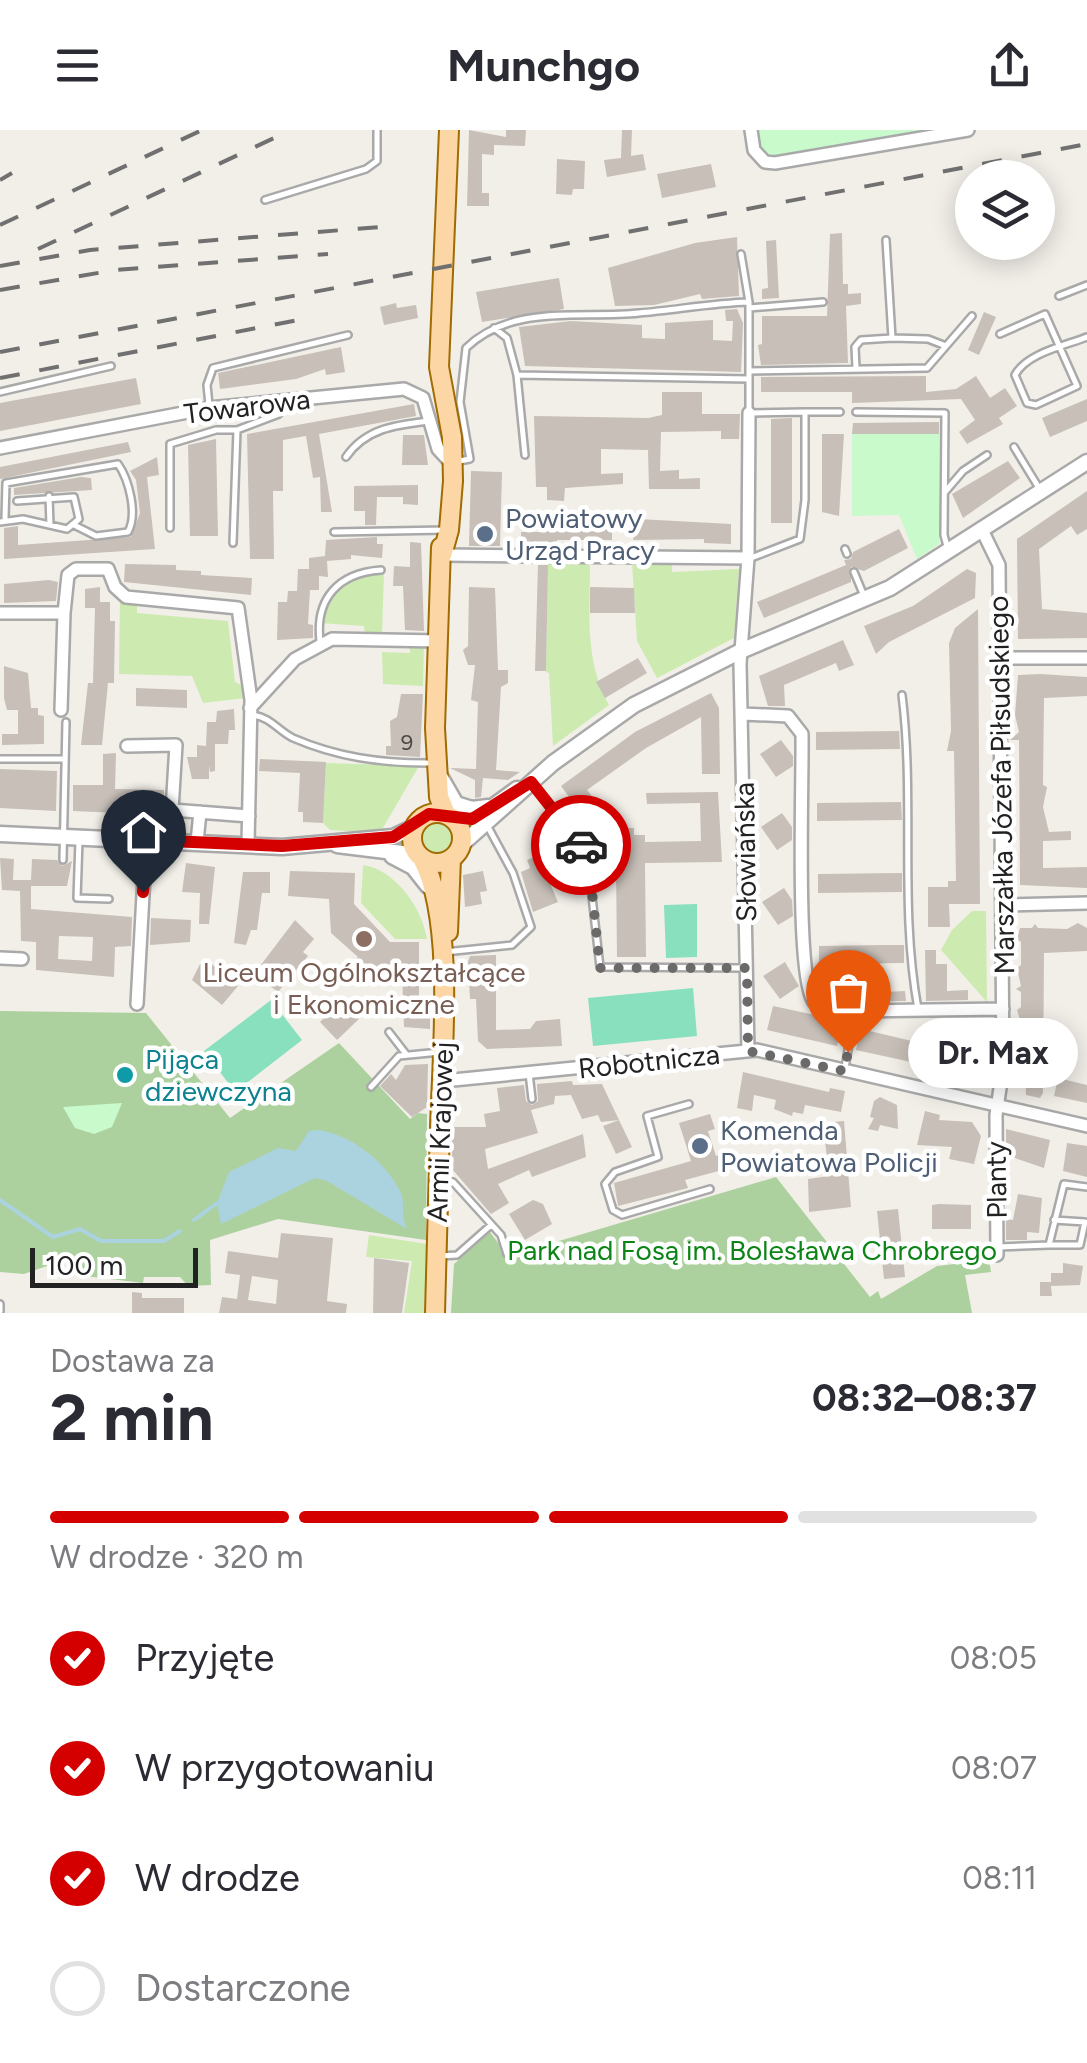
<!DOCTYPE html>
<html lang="pl">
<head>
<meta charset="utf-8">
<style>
  body { margin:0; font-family:Figtree,sans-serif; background:#f7f7f7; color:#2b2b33; height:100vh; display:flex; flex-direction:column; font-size:38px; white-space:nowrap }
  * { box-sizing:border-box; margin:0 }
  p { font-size:32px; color:#7c7c81 }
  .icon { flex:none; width:55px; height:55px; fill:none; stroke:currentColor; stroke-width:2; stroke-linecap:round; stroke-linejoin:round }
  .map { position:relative; height:1183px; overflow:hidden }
  .panel { display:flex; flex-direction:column; background:#fff; flex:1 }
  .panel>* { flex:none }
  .fabs { position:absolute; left:955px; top:30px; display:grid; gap:20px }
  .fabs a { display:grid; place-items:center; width:100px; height:100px; border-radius:50%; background:#fff; box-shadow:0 5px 25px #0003; font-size:50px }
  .scale { position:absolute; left:30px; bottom:25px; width:168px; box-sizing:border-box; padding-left:10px; border:5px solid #222; border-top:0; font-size:28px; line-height:35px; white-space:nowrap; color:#222; -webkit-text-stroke:8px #fff; paint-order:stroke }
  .pin { position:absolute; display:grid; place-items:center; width:85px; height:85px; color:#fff; margin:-102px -42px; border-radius:50% 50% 50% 0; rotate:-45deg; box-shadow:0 0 10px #0007 }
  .pin .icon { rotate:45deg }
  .courier { position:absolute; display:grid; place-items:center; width:100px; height:100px; margin:-50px; border:8px solid #d40000; border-radius:50%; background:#fff; color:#222; box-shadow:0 2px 12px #0007 }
  .bubble { position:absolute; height:70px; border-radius:35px; background:#fff; box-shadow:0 5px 25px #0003; font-size:32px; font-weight:700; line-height:70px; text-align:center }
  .head em { font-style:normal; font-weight:700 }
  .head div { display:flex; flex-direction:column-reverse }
  .head { display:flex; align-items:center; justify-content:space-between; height:170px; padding:0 50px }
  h1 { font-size:65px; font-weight:700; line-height:75px }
  .bar { display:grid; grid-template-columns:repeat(4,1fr); gap:15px 10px; align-content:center; height:120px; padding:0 50px }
  .bar i { height:12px; border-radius:8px; background:#e1e1e2 }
  .bar .active { background:#d40000 }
  .bar p { grid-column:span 4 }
  ol { padding:0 50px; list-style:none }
  li { display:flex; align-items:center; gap:30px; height:110px }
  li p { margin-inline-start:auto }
  li .icon { padding:10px; border-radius:50%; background:#d40000; color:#fff; stroke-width:4 }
  li:last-child { color:#7c7c81 }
  li i { width:55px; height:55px; border:5px solid #e1e1e2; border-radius:50% }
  header { display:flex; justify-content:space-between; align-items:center; height:130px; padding:0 50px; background:#fff; font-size:45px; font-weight:700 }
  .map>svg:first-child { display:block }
</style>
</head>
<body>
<header><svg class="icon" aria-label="menu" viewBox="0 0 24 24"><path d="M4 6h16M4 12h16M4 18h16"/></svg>Munchgo<svg class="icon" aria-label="share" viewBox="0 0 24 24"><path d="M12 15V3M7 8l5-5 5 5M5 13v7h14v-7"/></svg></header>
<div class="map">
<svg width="1087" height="1183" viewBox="0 0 1087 1183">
  <rect width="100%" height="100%" fill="#f2efe9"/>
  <!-- grass -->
  <path fill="#cdebb0" d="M548,432H590C590,482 584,530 609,575L553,616L549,543L546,542Z
    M632,432L672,433V442L739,439L734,508L657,548L637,511Z
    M384,443L382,505L365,506L364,496L320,493C331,459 349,445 384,443Z
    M120,466L137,474V483L228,491L235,552L243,556L246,568L203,573L192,546L119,544Z
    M424,513L423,556L383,554L382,522L410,523V514Z
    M326,633L419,636L380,703L330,700L323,693Z
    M419 707a18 18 0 1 1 36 0a18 18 0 1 1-36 0Z
    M363,735C396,740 422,778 427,809H395L361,773Z
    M972,781H986L987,872L941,820L952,800Z
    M369,1105L427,1114L424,1183H404L412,1131L366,1127Z"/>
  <!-- forest -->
  <path fill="#add19e" d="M0,881L146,883L230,988L339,913L410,989L418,983L427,984L426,1110L278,1089L210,1110L211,1155L188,1156L180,1147H144L143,1153L77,1145L64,1130L24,1144L0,1142Z
    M776,1047L870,1167L878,1161L881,1169L937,1136L989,1130L991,1142L965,1145L972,1183H451L454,1134L490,1102L508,1126Z"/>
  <!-- park -->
  <path fill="#c8facc" d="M751,0H967L765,32Z
    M852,304H939V414L917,429L899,385L852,386Z
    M122,973L112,997L94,1004L75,998L63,977Z"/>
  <!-- pitch -->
  <path fill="#88e0be" d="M697,774V827L666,828L664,775Z
    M693,858L697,906L593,916L588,868Z
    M271,870L302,910L235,962L204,921Z"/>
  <!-- water -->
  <path fill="#aad3df" d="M319,1000C351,1005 385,1031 400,1061C406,1072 400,1086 407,1099L327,1051L315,1048L221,1094L217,1073L229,1042L278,1018L296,1021L309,1001Z"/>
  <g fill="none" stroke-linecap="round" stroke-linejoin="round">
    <!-- stream -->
    <path stroke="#aad3df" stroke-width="4" d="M0,1070L53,1107L80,1099L101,1111H164L180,1101
      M194,1090L217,1073"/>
  </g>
  <!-- building -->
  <path fill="#c7bfb8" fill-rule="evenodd" d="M469,0L506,7V0H526L525,16L494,15V25L482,24V63H489V76H467Z
    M622,0H632L631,26L643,24L646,40L607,47L604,30L621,28Z
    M557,29L585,31L584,59H573L572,65L556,64Z
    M711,34L716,57L662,68L657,44Z
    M842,103L843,154H848V164L861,163V174L846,176L848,233L761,235L758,215L762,214V186H827L830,104Z
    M737,107L739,166L702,169L700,164L654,175L615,176L608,138L695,113Z
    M776,110L779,168L762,169V159L768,158L766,111Z
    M559,148L564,179L482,192L476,162Z
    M396,173L397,178L416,175L418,188L384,195L380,177Z
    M737,179L743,193L741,242L525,236L519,197L571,191L642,195V208L665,209V193L713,190V210L732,211L733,191H726L725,180Z
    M984,182L996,187L979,225L968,220Z
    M341,217L345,242L326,245L325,239L296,249L220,259L218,243Z
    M926,246V262L956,259L976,246L990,268L1005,258L1017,276L999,288L1003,294L967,314L959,302L975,290L961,269L852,273V262H761V247Z
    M136,248L141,274L0,301V273Z
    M662,262H702V284H740L739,309H721V301L661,302L660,341L679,340V349L700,348V359H649L648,320L601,319V344L623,343V354L565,358L564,371L547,370V357H536L534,286L648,288L662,285Z
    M1087,269V291L1050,307L1042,288Z
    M414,274L416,286L319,304L332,382H321L320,347L313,348L306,306L283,310V361H273L274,429H250L247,304Z
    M792,288V393H771V289Z
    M939,292V304H852L853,293Z
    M822,304H844L839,386L822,382Z
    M403,305H424L428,335H402Z
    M216,309L218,406H190L188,315Z
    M128,312L131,322L0,349V337Z
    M157,327L159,345L147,347L155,419L4,429V398L18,396V415L131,407L140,383L136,350L130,341Z
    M1008,331L1020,348L963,388L952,364Z
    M471,341L502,342L500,416H469Z
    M81,347L91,348L92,360L14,365V358Z
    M418,355V375L403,374V367H377L376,395H365V381H354V356Z
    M1087,361V399L1077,405L1071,396L1039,419L1042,479L1087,483V508L1018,509L1017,409Z
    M566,381L612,382V410H557V416H521V402H547V394H566Z
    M638,389L731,394V414L704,413V409L633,410Z
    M899,399L908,418L864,441L851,437V452L764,488L757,472L846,435L844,430L851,429L853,422Z
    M377,407V414H383L382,428L351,425V429L327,431L328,447L319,446V460H310L308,494L313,495V508L277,510L278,472H287L288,461H297L298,439H309V428L325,426L326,410Z
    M410,412L421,413L424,501L405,500L403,456H393L394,436L410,437Z
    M125,434L176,435V440L201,441V445L252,448L251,465L124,452Z
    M538,435H548L546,541H535Z
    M967,439L976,443L975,468L889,512L876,524L864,496L913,476Z
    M49,450L58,452L56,471L4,473V454Z
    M100,457V472H110V491H115L114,553H108L102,615H81L88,553H93L95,478H85V459Z
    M469,457L495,458L498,540H508V553L501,557L496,640L520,642L508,650L483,648L481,667L475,668V650L450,638L476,639L478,572L471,570L475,535H468L463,520L468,516Z
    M590,457L634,458L635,483H590Z
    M978,479L980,774H949L950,797H928V757H948V751H956L954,621H947L951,601L949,513L955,498Z
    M843,510L854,535L839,541L836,533L784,555L785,576H768L759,546Z
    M638,528L647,543L605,568L596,552Z
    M4,536L28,543L31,578H38V585L44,586V614L2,615V604H18V580H7L4,568Z
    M1040,544L1087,547V566L1044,568L1043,655L1047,657L1043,677L1049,702L1071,701V710L1043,711V738L1087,737V758L1020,755L1019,610H1010L1019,602L1015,585L1018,545Z
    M136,558L187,560V578L136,576Z
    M711,563L719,578L720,644H702L701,587L646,618L587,660L608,686L595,697L590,695L561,656L635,602Z
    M401,564H423L420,627L386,625V616H391L390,591L397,587Z
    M234,579L235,600H229L228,614H215V641L210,642L209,635V649H192L187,627H197V615L206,616L207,592H216L217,581Z
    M899,601L900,619L816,620V602Z
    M781,610L793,626V636L776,647L760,624Z
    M116,623L115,659L164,660V685L73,681V655H103V624Z
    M260,629L326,632L323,693L303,692V682H298L300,643L259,641Z
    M0,639L57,641L56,681L0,678Z
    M718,662L722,732L645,733L646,827H617L616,735H608L607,722H616L620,698H634V705H645V712L701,711L700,673L647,674L646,663Z
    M901,672L902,690L817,691V673Z
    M782,683L792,697V710L777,720L761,697Z
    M538,725L558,772L533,782L521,742L530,738L527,730Z
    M0,728L14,729L13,750H31L32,729L57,730L62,736L72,731L67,756H31V779L132,787L131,816L115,817L114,847L36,840V812L21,811L20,761L2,760ZM59,806L93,807L92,831L58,829Z
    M186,733L215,737L209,794H199L200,763L182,762Z
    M290,741L355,743L354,774L390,812H419V884L430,881V899L404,897L402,842L374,843L365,834L360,840L352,832L358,827L331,803L329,769L288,766Z
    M483,741L487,761L480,762L482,774L465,777L463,745Z
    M243,742H270V763H262L257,800H251L246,815L234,813Z
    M902,743V762L818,763V744Z
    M784,758L792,770L793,786L778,795L762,772Z
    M151,788L191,790L190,812L150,815Z
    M295,790L314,809L303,822L308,826L278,862L254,844Z
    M1078,793L1087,798V821L1044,823L1043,963L1040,968L1026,965L1024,903L1017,880L1021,877V862L1016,859L1021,856L1017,838L1021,835V812L1017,809L1020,798H1032L1035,794L1038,798L1067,799Z
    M882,815H904V833L819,834V816Z
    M925,820H936V834H947V861L968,860V870L926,871Z
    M496,825V900L530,899L536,891L560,889L562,916L487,919L478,911L476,869H470L468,832L470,826Z
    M208,831L238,856L222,875L192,850L200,834Z
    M785,832L799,856L780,869L763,846Z
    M905,861L906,871L856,872L824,865Z
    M342,870L359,889L337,910L320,892Z
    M773,876L843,891L837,916L767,900Z
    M941,889L979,890L980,940L975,946L856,920L861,899L912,911L914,905L941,912Z
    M428,934L427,977L412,987L380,956L391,944L396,950L405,935Z
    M743,942L829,962L830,958L845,961L841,982L805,975L803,984L793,982L792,986L774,979L776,970L754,965L752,981L737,978Z
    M1058,948L1087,955V973L1054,966Z
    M572,951L573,955L602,954L619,990L601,992L598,985L582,989L571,965L555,966L554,974L531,980L538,1003L485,1019L488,1039L583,1004L586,1027L532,1047L529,1040L498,1054L509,1073L491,1084L452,1039V997H486L484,984L500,981L497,958L524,955L526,971L532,975L538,971L537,954Z
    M880,967L897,975L898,999L880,995L878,1001L868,999L874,988L870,987L874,971Z
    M925,981L940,985L939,990L972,992L981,1006L974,1034L949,1029L952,1017L917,1015Z
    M710,984L715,999L708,1001L716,1026L722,1024L726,1039L685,1050L688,1058L618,1076L614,1053L691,1031L679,993Z
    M619,990L632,1017L616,1024L603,996Z
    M844,991L851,1077L809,1082L808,1049L829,1046L823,993Z
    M1006,999L1050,1010L1044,1038L1006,1025Z
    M1067,1013L1087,1016V1047L1063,1041Z
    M1018,1064L1042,1068L1039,1103L1027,1102V1110H1006V1089L1013,1090Z
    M533,1070L543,1074L552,1094L525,1110L509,1084Z
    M939,1074L971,1075V1099H932V1075Z
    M898,1079L905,1147L884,1149L877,1081Z
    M281,1103L333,1108L327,1171L347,1174L346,1183H219L222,1167L237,1169L240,1145L225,1143L228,1121L278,1128ZM252,1146L278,1150L276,1174L248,1170Z
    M374,1128L409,1133L402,1183H373Z
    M1063,1133L1083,1136L1080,1155L1051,1156L1052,1166H1040V1152H1051V1143H1063Z
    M132,1162L142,1163V1168H184V1183H132Z"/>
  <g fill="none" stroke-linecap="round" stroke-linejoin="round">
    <!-- service casing -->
    <g stroke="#a9a9a9" stroke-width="10">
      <path id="service" d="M265,70L366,39L377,31V0
        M886,110L892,208L928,209L946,216
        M741,124L749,172
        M1059,166L1087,155
        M749,178L823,172
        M494,198L507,208L517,245
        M1000,204L1045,184L1077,256L1036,275L1027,273L1015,245C1027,223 1064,216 1087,207
        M856,238L855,217L861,210L892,208
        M749,241L927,238L972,186
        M0,262L111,236
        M209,275L207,255L213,238L348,205
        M805,282H840
        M856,282L945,283L944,405L948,420
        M1014,317L1039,358
        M525,325L517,245L749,249
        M346,327C366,298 396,295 429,291
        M459,331L470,329L460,272L466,218C513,173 581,189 639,183C676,180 712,173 749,172V283L805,282V370L800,409L751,428
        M945,362L963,341L987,325
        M49,366L50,395
        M5,388L6,353L118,334C129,350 138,384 128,402L96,406L74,395
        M0,392L23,389L67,399L79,389L74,367L17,371
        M170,398V314L216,300H237
        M334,402L446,400
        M233,413L237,300L279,284L281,275
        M845,419L847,424
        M854,442L864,466
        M320,511C315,469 338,443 381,440
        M902,565C915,669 899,775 918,879
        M252,585C271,587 277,600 293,608C337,627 380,633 427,633
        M0,629H65
        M535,656L587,723L600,837L744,838
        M79,710L77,768L109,769
        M63,730L66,592
        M445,822L512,815L531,797L513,743L488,697
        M389,902L406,924
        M845,938L854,884
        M529,943L532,969
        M371,957L399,926L440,922
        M689,974L647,986L658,1027L615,1042L605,1054L613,1080L622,1085L710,1059
        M442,1051L453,1052L501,1105L507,1124
        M1054,1090L1085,1092L1080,1115H1049L1064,1054L1087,1057
        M998,1117L1049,1115
        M440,1126L457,1125L491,1095
        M0,1174V1181"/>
    </g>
    <!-- minor casing -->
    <g stroke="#a9a9a9" stroke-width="16">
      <path id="minor" d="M751,0L754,20L765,32L775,33L968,0
        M0,318L209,278L404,259L423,268L438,319L450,332
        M982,400L999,435L1003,938L996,985L997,1125
        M442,425L748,428
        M0,483H64L61,580
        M64,483L68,445L76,439H108L115,457L126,467L238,478L251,570L248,714
        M1001,528H1087
        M250,578L295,529L332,509L439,511
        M743,584L788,586L802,604C803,647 795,848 814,872L855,881L1003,879
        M127,616L176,615L172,680L249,686
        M197,712L200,682
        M1003,775L1087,773
        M0,828L22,829
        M137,874L146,710
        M748,921L740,534L748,428L749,283
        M443,951L757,920L1087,996"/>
    </g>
    <!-- tertiary casing -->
    <g stroke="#a9a9a9" stroke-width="19">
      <path id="tertiary" d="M441,648L456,674L472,679L488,677
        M453,689L480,686L517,659
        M0,704L282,717L393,707L414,697
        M337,715L418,725
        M461,715L553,633L634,575L743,520L890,458L1087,332
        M392,726L413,737L428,756"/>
    </g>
    <!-- primary casing -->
    <g stroke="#a06b00" stroke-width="22">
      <path id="primary" d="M441,417L435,598L439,667L446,684
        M442,425L449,400L453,351L452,307L439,237L449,0
        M412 708a25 25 0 1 1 50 0a25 25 0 1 1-50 0Z
        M423,730C455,792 442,926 440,997C438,1059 437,1121 435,1183
        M448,802L451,729"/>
    </g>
    <!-- service -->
    <use href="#service" stroke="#fff" stroke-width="5"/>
    <!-- minor -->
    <use href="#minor" stroke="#fff" stroke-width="11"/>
    <!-- tertiary -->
    <use href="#tertiary" stroke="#fff" stroke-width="14"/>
    <!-- primary -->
    <use href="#primary" stroke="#fcd6a4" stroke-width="18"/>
    <!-- rail -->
    <path stroke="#707070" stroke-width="4" stroke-dasharray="20 20" stroke-linecap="butt" d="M0,50L12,43
      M0,95L202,0
      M38,119L291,0
      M0,136L90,120L393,96
      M0,160L115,140L328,124
      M0,222L1087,14
      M0,248L298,190"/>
  </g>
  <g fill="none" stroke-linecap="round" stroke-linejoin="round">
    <!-- done -->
    <path stroke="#6b6a68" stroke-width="10" stroke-dasharray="0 18" d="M581,715L589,732L600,838H747L748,921L844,941L848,922"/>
    <!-- route -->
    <path stroke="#d40000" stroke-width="12" d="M143,762L146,710L282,716L393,707L429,684L472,689L531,652L581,715"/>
  </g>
  <!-- markers -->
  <g fill="#5c6f8a" stroke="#fff" stroke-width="4">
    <circle cx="485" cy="404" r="10"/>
    <circle cx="700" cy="1016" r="10"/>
  </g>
  <circle fill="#8d6e63" stroke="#fff" stroke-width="4" cx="364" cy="809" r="10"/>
  <circle fill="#0f9aa8" stroke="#fff" stroke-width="4" cx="125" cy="945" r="10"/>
  <g text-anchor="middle" stroke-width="9" stroke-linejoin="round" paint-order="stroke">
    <!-- number labels -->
    <g font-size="22" fill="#4b4948">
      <text x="407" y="620">9</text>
    </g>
    <!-- street labels -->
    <g font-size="28" fill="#222" stroke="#fff">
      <text transform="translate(247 276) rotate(-7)" y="10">Towarowa</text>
      <text transform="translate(1001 655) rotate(-91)" y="10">Marszałka Józefa Piłsudskiego</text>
      <text transform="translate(745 722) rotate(-91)" y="10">Słowiańska</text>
      <text transform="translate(649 931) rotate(-6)" y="10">Robotnicza</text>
      <text transform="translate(440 1002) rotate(-88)" y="10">Armii Krajowej</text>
      <text transform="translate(996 1050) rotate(-91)" y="10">Planty</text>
    </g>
    <!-- service labels -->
    <g font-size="28" fill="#4e5e75" stroke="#fff" text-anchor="start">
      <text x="505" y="398">Powiatowy<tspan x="505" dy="32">Urząd Pracy</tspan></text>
      <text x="720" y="1010">Komenda<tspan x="720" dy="32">Powiatowa Policji</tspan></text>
    </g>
    <!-- education labels -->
    <g font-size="28" fill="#785e54" stroke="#fff">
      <text x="364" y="852">Liceum Ogólnokształcące<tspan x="364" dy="32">i Ekonomiczne</tspan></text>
    </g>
    <!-- culture labels -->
    <g font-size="28" fill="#0d838f" stroke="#fff" text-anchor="start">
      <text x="145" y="939">Pijąca<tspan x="145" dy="32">dziewczyna</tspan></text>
    </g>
    <!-- park labels -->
    <g font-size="28" fill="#0c8416" stroke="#fff">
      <text x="752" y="1130">Park nad Fosą im. Bolesława Chrobrego</text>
    </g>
  </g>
</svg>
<div class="fabs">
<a><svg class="icon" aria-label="layers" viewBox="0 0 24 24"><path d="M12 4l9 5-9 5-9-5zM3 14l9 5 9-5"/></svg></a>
</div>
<div class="scale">100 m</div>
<div class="pin" style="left:848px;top:922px;background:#ea580c"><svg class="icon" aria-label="bag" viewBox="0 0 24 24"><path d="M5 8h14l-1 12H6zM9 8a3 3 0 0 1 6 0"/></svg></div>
<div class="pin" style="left:143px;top:762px;background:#1f2937"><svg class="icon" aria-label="home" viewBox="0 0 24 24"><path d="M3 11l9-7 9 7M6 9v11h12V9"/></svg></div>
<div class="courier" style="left:581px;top:715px"><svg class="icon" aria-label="car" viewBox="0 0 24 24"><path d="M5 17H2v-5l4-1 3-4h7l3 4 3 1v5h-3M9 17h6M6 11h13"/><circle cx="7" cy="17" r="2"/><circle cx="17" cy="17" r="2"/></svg></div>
<div class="bubble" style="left:908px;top:888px;width:170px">Dr. Max</div>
</div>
<section class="panel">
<div class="head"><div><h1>2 min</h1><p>Dostawa za</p></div><em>08:32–08:37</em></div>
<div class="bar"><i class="active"></i><i class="active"></i><i class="active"></i><i></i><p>W drodze · 320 m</p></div>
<ol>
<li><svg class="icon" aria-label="check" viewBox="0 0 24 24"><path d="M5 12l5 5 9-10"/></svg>Przyjęte<p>08:05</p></li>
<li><svg class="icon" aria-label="check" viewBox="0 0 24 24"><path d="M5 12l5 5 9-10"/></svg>W przygotowaniu<p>08:07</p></li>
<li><svg class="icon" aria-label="check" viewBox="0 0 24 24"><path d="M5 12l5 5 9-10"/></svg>W drodze<p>08:11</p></li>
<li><i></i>Dostarczone</li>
</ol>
</section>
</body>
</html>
